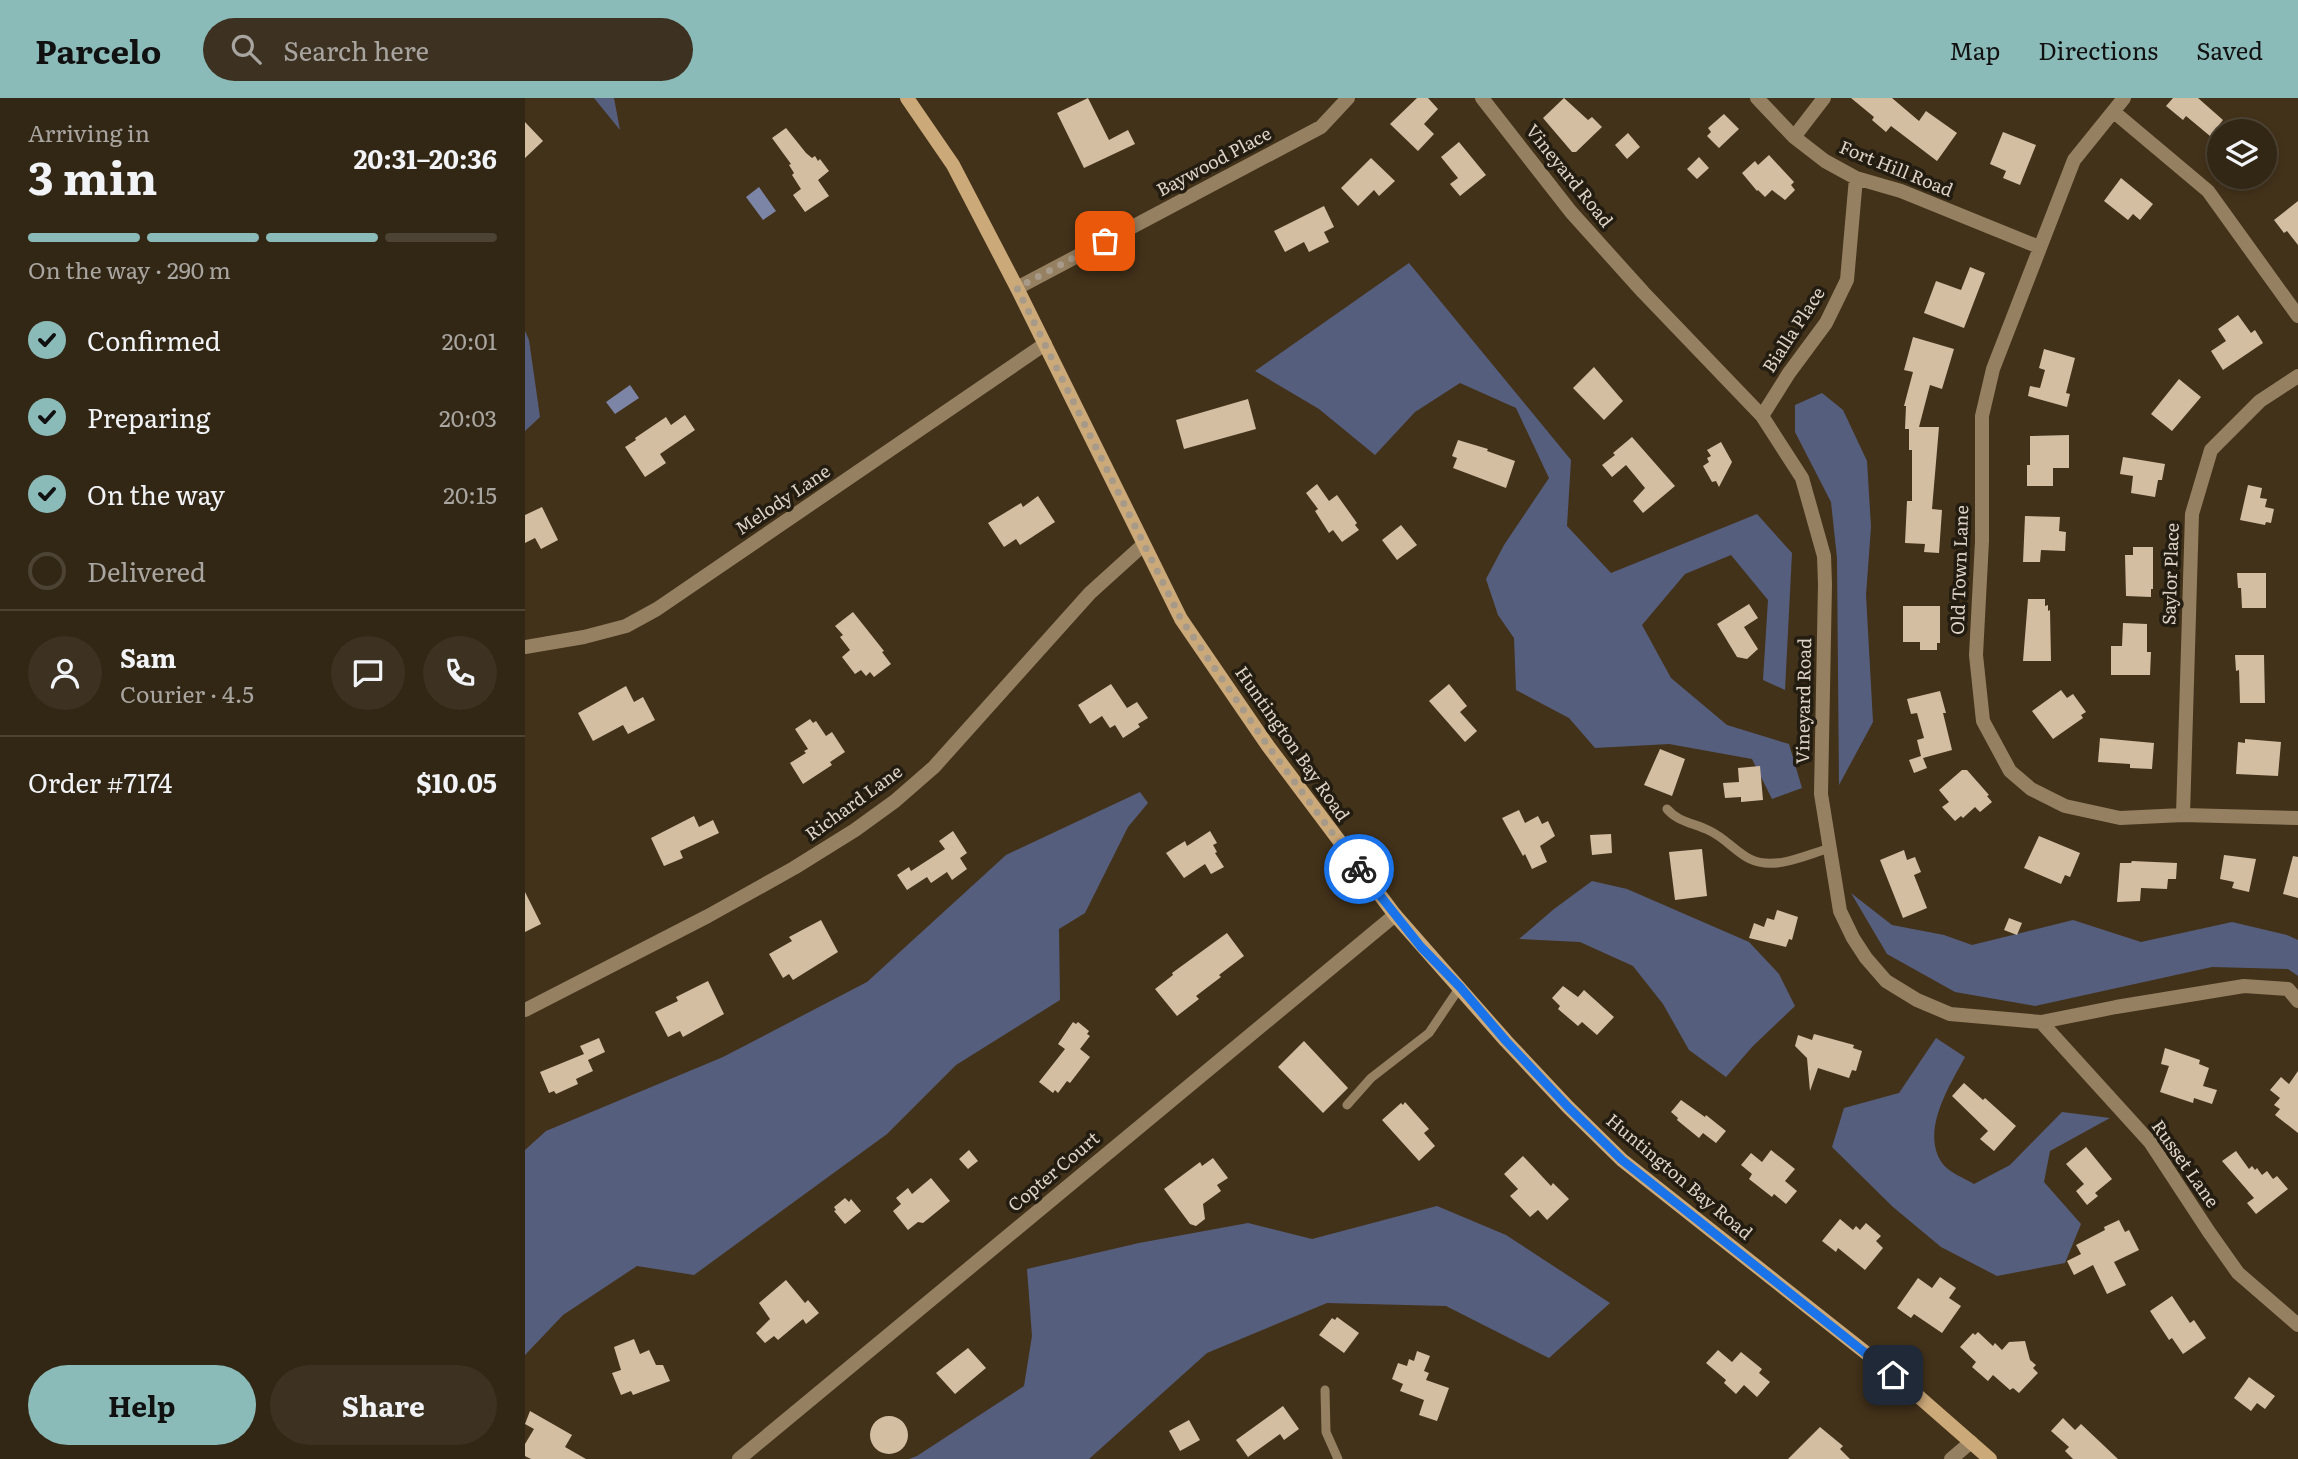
<!DOCTYPE html>
<html lang="en">
<head>
<meta charset="utf-8">
<style>
  body { margin:0; font-family:Literata,serif; background:#3d3222; color:#f1f3f6; height:100vh; display:flex; flex-direction:column; font-size:26px; white-space:nowrap }
  * { box-sizing:border-box; margin:0 }
  p { font-size:23px; color:#a8a5a0 }
  .icon { flex:none; width:38px; height:38px; fill:none; stroke:currentColor; stroke-width:2; stroke-linecap:round; stroke-linejoin:round }
  .map { position:relative; flex:1; overflow:hidden }
  .drawer { display:flex; flex-direction:column; background:#322614; width:525px }
  .drawer>* { flex:none }
  .tools { position:absolute; left:1682px; top:21px; display:grid; gap:14px }
  .tools a { display:grid; place-items:center; width:70px; height:70px; border-radius:50%; background:#322614; box-shadow:0 4px 10px #0003,0 0 0 2px #4d4334; font-size:35px }
  .pin { position:absolute; display:grid; place-items:center; width:60px; height:60px; color:#fff; margin:-30px; border-radius:14px; box-shadow:0 4px 10px #0006 }
  .courier { position:absolute; display:grid; place-items:center; width:70px; height:70px; margin:-35px; border:5px solid #1a73e8; border-radius:50%; background:#fff; color:#222; box-shadow:0 2px 9px #0007 }
  .summary em { font-style:normal; font-weight:700 }
  .summary div { display:flex; flex-direction:column-reverse }
  .summary { display:flex; align-items:center; justify-content:space-between; height:119px; padding:0 28px }
  h1 { font-size:46px; font-weight:700; line-height:52px }
  .bar { display:grid; grid-template-columns:repeat(4,1fr); gap:10px 7px; align-content:center; height:84px; padding:0 28px }
  .bar i { height:9px; border-radius:5px; background:#4d4334 }
  .bar .active { background:#8bbbb9 }
  .bar p { grid-column:span 4 }
  .line { display:flex; align-items:center; gap:18px; padding:0 28px; border-top:2px solid #4d4334 }
  .line div { flex:1 }
  .round { display:grid; place-items:center; flex:none; width:74px; height:74px; border-radius:37px; background:#3d3222 }
  ol { padding:0 28px; list-style:none }
  li { display:flex; align-items:center; gap:21px; height:77px }
  li p { margin-inline-start:auto }
  li .icon { padding:7px; border-radius:50%; background:#8bbbb9; color:#111; stroke-width:4 }
  li:last-child { color:#a8a5a0 }
  li i { width:38px; height:38px; border:4px solid #4d4334; border-radius:50% }
  .primary-button { display:flex; gap:14px; margin-top:auto; padding:14px 28px }
  .primary-button a { flex:1; height:80px; border-radius:42px; background:#8bbbb9; color:#111; font-size:28px; font-weight:700; line-height:80px; text-align:center }
  .primary-button a+a { background:#3d3222; color:#f1f3f6 }
  header { display:flex; align-items:center; gap:42px; box-sizing:border-box; height:98px; padding:0 35px; background:#8bbbb9; color:#111 }
  header strong { font-size:33px }
  nav { display:flex; gap:38px; margin-inline-start:auto; font-size:24px }
  .search { width:490px; height:63px; background:#3d3222; display:flex; align-items:center; gap:18px; box-sizing:border-box; padding:0 24px; border-radius:38px; color:#a8a5a0; font-size:26px }
  main { display:flex; flex:1; min-height:0 }
  .map>svg:first-child { display:block }
</style>
</head>
<body>
<header>
<strong>Parcelo</strong>
<div class="search"><svg class="icon" aria-label="search" viewBox="0 0 24 24"><circle cx="10" cy="10" r="6"/><path d="M15 15l6 6"/></svg>Search here</div>
<nav><a>Map</a><a>Directions</a><a>Saved</a></nav>
</header>
<main>
<section class="drawer">
<div class="summary"><div><h1>3 min</h1><p>Arriving in</p></div><em>20:31–20:36</em></div>
<div class="bar"><i class="active"></i><i class="active"></i><i class="active"></i><i></i><p>On the way · 290 m</p></div>
<ol>
<li><svg class="icon" aria-label="check" viewBox="0 0 24 24"><path d="M5 12l5 5 9-10"/></svg>Confirmed<p>20:01</p></li>
<li><svg class="icon" aria-label="check" viewBox="0 0 24 24"><path d="M5 12l5 5 9-10"/></svg>Preparing<p>20:03</p></li>
<li><svg class="icon" aria-label="check" viewBox="0 0 24 24"><path d="M5 12l5 5 9-10"/></svg>On the way<p>20:15</p></li>
<li><i></i>Delivered</li>
</ol>
<div class="line" style="height:126px"><a class="round"><svg class="icon" aria-label="person" viewBox="0 0 24 24"><circle cx="12" cy="8" r="4"/><path d="M4 21q1-7 8-7t8 7"/></svg></a><div><b>Sam</b><p>Courier · 4.5</p></div><a class="round"><svg class="icon" aria-label="chat" viewBox="0 0 24 24"><path d="M4 5h16v11H9l-5 4z"/></svg></a><a class="round"><svg class="icon" aria-label="phone" viewBox="0 0 24 24"><path d="M5 4h4l2 5-3 2q2 4 5 5l2-3 5 2v4C11 20 4 13 5 4z"/></svg></a></div>
<div class="line" style="height:91px"><div>Order #7174</div><b>$10.05</b></div>
<div class="primary-button"><a>Help</a><a>Share</a></div>
</section>
<div class="map">
<svg width="1773" height="1361" viewBox="0 0 1773 1361">
  <rect width="100%" height="100%" fill="#43321a"/>
  <!-- forest -->
  <path fill="#565e7e" d="M69,0H89L95,32Z
    M884,165L1046,362L1042,428L1086,475L1232,416L1267,455L1260,592L1238,582L1243,502L1206,457L1160,476L1117,527L1146,580L1202,627L1264,646L1277,690L1247,701L1227,661L1144,646L1070,650L1044,620L991,592L989,540L973,517L961,481L979,447L1024,380L991,310L935,285L890,314L850,357L794,311L730,273Z
    M0,233L4,242L15,319L0,333Z
    M1297,295L1318,312L1342,363L1346,429L1341,497L1348,624L1314,687L1312,460L1306,404L1270,334V307Z
    M615,694L623,705L603,729L560,815L534,831L535,902L431,967L362,1036L169,1177L112,1168L38,1217L0,1257V1052L21,1033L198,959L342,884L481,757Z
    M1067,783L1102,791L1224,844L1254,876L1270,908L1227,949L1201,979L1164,952L1138,906L1108,868L1055,844L994,841L1029,811Z
    M1326,795L1367,827L1419,837L1447,847L1548,822L1616,844L1707,824L1762,837L1773,842V878L1763,871L1687,869L1510,908L1430,894L1362,856Z
    M1411,940L1440,959C1425,987 1395,1033 1417,1065C1423,1074 1439,1080 1449,1086L1485,1067L1537,1014L1585,1020L1525,1053L1519,1084L1556,1126L1540,1165L1472,1178L1416,1149L1368,1109L1307,1049L1319,1010L1374,995Z
    M912,1108L981,1137L1085,1205L1024,1260L921,1208L802,1205L682,1255L564,1361H384L392,1358L499,1288L507,1238L502,1171L614,1145L723,1125L787,1141Z"/>
  <!-- water -->
  <path fill="#7c85a6" d="M234,89L251,113L238,122L221,99Z
    M105,287L114,300L90,316L81,304Z"/>
  <!-- building -->
  <path fill="#d3bea2" d="M563,0L584,42L603,32L610,46L559,70L532,15Z
    M892,0H903L913,11L899,26L909,36L893,53L865,26Z
    M1039,0L1063,22L1067,19L1077,29L1051,54H1047L1018,20Z
    M1326,0H1367L1394,23L1401,13L1432,35L1412,63L1366,28L1361,34L1347,22L1349,19Z
    M1648,0H1673L1698,22L1685,38L1661,18L1658,22L1641,8Z
    M1199,16L1214,31L1194,50L1182,38L1186,34L1183,30Z
    M0,24L18,43L0,60Z
    M261,30L281,55L287,60L290,58L293,63L295,61L304,73L293,82L304,98L280,114L268,97L276,91L267,77L269,75L264,67L266,66L247,40Z
    M1478,34L1511,47L1495,87L1478,80L1481,73L1465,66Z
    M1103,35L1115,49L1102,61L1090,47Z
    M934,44L961,77L935,98L925,86L933,80L916,59Z
    M1244,57L1269,84L1266,87L1270,92L1260,102L1247,92L1240,99L1233,92L1232,93L1217,75L1230,63L1233,67Z
    M1174,59L1184,70L1172,81L1162,71Z
    M846,60L870,83L854,98L849,92L833,108L816,90Z
    M1596,80L1628,106L1615,122L1608,116L1603,122L1579,103Z
    M1773,103V147L1762,133L1759,135L1749,122Z
    M799,108L809,129L799,134L804,144L784,154L779,144L760,154L749,133Z
    M1445,169L1460,175L1439,230L1399,215L1411,183L1436,192Z
    M1713,217L1726,235L1730,232L1738,245L1698,272L1686,253L1701,243L1693,231Z
    M1388,239L1429,251L1417,291L1405,287L1394,329H1414L1407,411L1417,412L1414,455L1399,454L1400,446L1380,445L1382,403H1387V352H1384V331H1380L1381,308H1379L1388,274L1379,272Z
    M1519,251L1550,260L1541,295L1545,296L1542,309L1503,298L1505,288L1515,290L1520,272L1514,270Z
    M1069,269L1098,303L1079,322L1048,290Z
    M1654,281L1676,299L1647,333L1626,316Z
    M723,301L731,331L659,351L651,322Z
    M160,317L170,332L135,356L141,365L120,379L100,349L111,342L110,340L141,319L146,327Z
    M1544,337V370H1528V388H1502V367H1505V338Z
    M1107,339L1150,388L1118,415L1108,403L1120,390L1101,367L1087,379L1077,367L1090,357L1088,355Z
    M933,342L963,351L962,353L990,363L981,390L928,370L932,360L927,358Z
    M1196,344L1207,364L1194,389L1191,383L1187,384L1178,368L1184,364L1182,360L1186,358L1182,352Z
    M1598,359L1640,366L1637,382H1633L1630,399L1606,395L1608,378L1595,376Z
    M792,386L804,403L812,397L832,425L830,427L834,432L817,444L808,432L804,435L790,413L793,411L781,395Z
    M1723,387L1737,390L1735,400L1742,401L1740,409L1749,411L1746,425L1741,424L1740,427L1715,422Z
    M513,398L530,424L495,447L491,441L479,449L463,425L496,405L498,409Z
    M17,409L33,442L16,451L10,440L0,445V417Z
    M1500,418L1535,419L1534,433L1541,434L1540,453L1516,452L1515,464H1498Z
    M876,427L892,447L872,462L857,442Z
    M1608,449H1628V491H1626V499L1601,498L1600,457H1608Z
    M1712,475H1741V510H1717L1716,490H1713Z
    M1503,501H1520V508L1523,507V513L1525,512L1526,563H1498Z
    M1224,506L1233,520L1219,529L1233,551L1222,561L1212,559L1192,526Z
    M1378,508H1415V545H1412V552H1395V544H1378Z
    M328,514L359,553L357,554L366,566L349,579L345,574L341,578L336,572L330,576L317,559L325,552L315,539L318,537L310,528Z
    M1598,525L1622,526V554H1626L1625,577H1586V548H1597Z
    M1710,557H1739L1740,605H1715L1714,572L1711,573Z
    M586,586L602,610L612,604L623,620L613,626L615,629L598,640L590,627L585,630L577,618L565,626L553,607Z
    M924,586L942,608L935,614L952,633L940,644L904,603Z
    M101,588L109,604L118,599L130,622L103,636L98,627L68,643L53,615Z
    M1536,592L1542,600L1548,596L1561,614L1556,617L1558,620L1528,641L1507,613Z
    M1415,593L1421,615H1418L1427,652L1398,660L1402,670L1389,675L1384,662L1396,658L1392,642L1399,640L1392,615L1386,616L1382,601Z
    M285,621L288,625L291,623L301,638L307,634L320,654L305,664L307,667L278,686L265,665L281,655L279,653L283,651L270,631Z
    M1575,640L1629,645L1627,671L1605,670V666L1573,664Z
    M1720,641L1756,644L1753,678L1711,676L1713,644L1720,645Z
    M1135,651L1160,661L1147,698L1119,687Z
    M1235,668L1238,702L1216,704V699L1200,700L1198,685L1214,684L1213,670Z
    M1437,672H1442L1464,697L1462,698L1467,704L1455,714L1450,709L1438,720L1436,718L1430,723L1417,709L1424,704L1414,692Z
    M994,712L1000,725L1013,718L1017,726L1023,723L1030,738L1015,748L1022,764L1007,771L1000,756L998,758L977,720Z
    M169,718L174,729L188,722L194,735L155,753L158,760L139,768L126,740Z
    M428,733L442,755L435,760L442,771L427,782L422,774L406,785L402,779L382,792L372,777L384,769L386,773L420,751L414,743Z
    M685,733L692,745L688,747L692,754L690,755L699,769L686,776L680,766L659,780L641,755L660,743L662,748Z
    M1086,736L1087,755L1067,757L1065,737Z
    M1514,738L1555,755L1545,779L1540,777L1536,786L1499,770Z
    M1177,751L1182,798L1150,802L1144,754Z
    M1379,752L1382,762L1390,759L1396,774L1389,777L1402,810L1378,820L1355,762Z
    M1699,757L1731,761L1724,794L1707,790L1709,784L1695,781Z
    M1768,758L1773,759V800L1758,796Z
    M1607,763L1652,765L1651,781H1643L1642,791L1616,790L1615,803L1592,804L1595,765H1606Z
    M0,794L16,826L0,834Z
    M1252,812L1273,819L1267,842L1264,841L1261,849L1224,840L1229,825L1239,829L1242,820L1249,822Z
    M1484,820L1497,825L1492,837L1479,832Z
    M296,822L313,854L268,882L264,876L258,880L244,856L267,843L264,839Z
    M702,835L719,858L694,877L696,879L671,898L674,901L652,918L630,891L648,877L647,875Z
    M183,883L199,916L158,939L155,933L143,939L130,914L153,903L151,899Z
    M1038,888L1053,899L1059,892L1089,919L1072,937L1057,924L1053,928L1033,911L1035,908L1027,900Z
    M548,924L551,926L553,924L564,933L562,936L565,938L555,951L565,959L545,985L542,983L533,995L530,992L528,995L514,984L540,951L533,946Z
    M1289,936L1329,947L1328,950L1337,953L1331,973L1327,972L1324,980L1293,970L1285,993L1282,960L1270,948L1273,937L1287,942Z
    M74,940L80,954L63,962L68,973L51,981L53,986L31,996L29,993L24,995L15,974L59,956L55,948Z
    M779,943L823,990L798,1015L753,969Z
    M1640,950L1675,962L1674,966L1684,970L1678,988L1692,992L1687,1006L1669,1000L1668,1005L1635,994L1644,968L1636,966Z
    M1773,973V1035L1750,1017L1755,1011L1749,1007L1755,1000L1745,992L1756,979L1764,986Z
    M1439,985L1458,1002L1460,1000L1491,1028L1469,1053L1455,1041L1463,1033L1427,998Z
    M1156,1002L1180,1019L1181,1017L1201,1033L1191,1045L1178,1035L1174,1040L1152,1022L1153,1020L1146,1014Z
    M880,1004L904,1031L899,1035L910,1048L894,1063L857,1022L876,1005L878,1007Z
    M1561,1049L1587,1081L1570,1095L1573,1098L1562,1107L1551,1093L1559,1086L1541,1066Z
    M444,1052L453,1063L443,1071L434,1061Z
    M1246,1052L1270,1071L1260,1083L1272,1093L1261,1106L1249,1096L1247,1099L1224,1081L1227,1076L1216,1067L1226,1055L1237,1064Z
    M1711,1053L1724,1071L1727,1068L1730,1072L1732,1070L1737,1077L1742,1073L1748,1081L1752,1078L1763,1091L1731,1116L1722,1105L1729,1100L1697,1063Z
    M998,1058L1026,1088L1028,1085L1044,1101L1022,1122L1013,1112L1005,1119L985,1098L993,1091L979,1076Z
    M688,1060L703,1080L692,1087L696,1093L678,1106L680,1121L671,1128L665,1126L639,1091L675,1064L677,1068Z
    M406,1080L425,1103L398,1125L393,1124L383,1132L368,1113L376,1106L371,1100L383,1090L387,1096Z
    M320,1100L324,1104L326,1101L336,1113L320,1126L309,1113L311,1112L309,1109Z
    M1315,1121L1328,1132L1331,1128L1335,1132L1341,1125L1356,1138L1351,1143L1358,1150L1340,1172L1313,1150L1311,1154L1297,1143Z
    M1594,1122L1600,1134L1604,1132L1614,1152L1589,1164L1601,1187L1582,1196L1568,1167L1549,1177L1542,1163L1556,1156L1551,1147L1580,1132L1579,1129Z
    M1415,1179L1431,1190L1424,1200L1436,1208L1417,1235L1389,1216L1386,1220L1372,1210L1393,1180L1407,1190Z
    M261,1182L280,1205L283,1202L294,1215L281,1226L278,1221L253,1242L249,1238L240,1245L231,1235L245,1221L234,1205Z
    M1647,1198L1665,1225L1669,1222L1681,1240L1658,1256L1647,1240L1644,1242L1625,1213Z
    M812,1219L834,1235L819,1255L794,1237L807,1220L810,1222Z
    M1453,1234L1468,1248L1470,1245L1477,1252L1484,1244L1500,1243L1505,1262L1511,1267L1508,1270L1513,1275L1494,1295L1488,1290L1485,1292L1468,1277L1463,1283L1447,1269L1451,1264L1435,1249L1448,1235L1450,1237Z
    M109,1241L115,1256L124,1252L131,1267H138L145,1283L108,1297L106,1293L96,1297L87,1275L96,1272L89,1249Z
    M443,1250L461,1270L430,1296L411,1275Z
    M1193,1252L1207,1264L1216,1254L1237,1271L1234,1275L1245,1284L1232,1299L1219,1287L1211,1296L1199,1285L1201,1282L1181,1265Z
    M892,1253L905,1258L899,1273L904,1275L901,1282L924,1290L912,1323L894,1317L899,1302L875,1293L878,1286L867,1281L873,1265L882,1268L884,1261L889,1263Z
    M1724,1279L1750,1298L1740,1311L1732,1305L1726,1313L1709,1300Z
    M758,1308L774,1331L759,1342L755,1336L723,1359L711,1342Z
    M5,1313L47,1337L40,1349L61,1361H6L0,1358V1346L9,1331L0,1326Z
    M345 1337a19 19 0 1 1 38 0a19 19 0 1 1-38 0Z
    M1538,1320L1550,1332L1556,1326L1593,1361H1548L1540,1353L1544,1349L1526,1333Z
    M664,1322L675,1342L655,1353L644,1333Z
    M1295,1329L1318,1348L1315,1351L1325,1361H1263Z"/>
  <g fill="none" stroke-linecap="round" stroke-linejoin="round">
    <!-- lane -->
    <path stroke="#968062" stroke-width="9" d="M1142,711C1153,724 1169,725 1185,733C1200,740 1211,754 1225,761C1250,773 1281,757 1305,750
      M822,1007L846,980L904,935L935,889
      M800,1292L801,1334L813,1361"/>
    <!-- street -->
    <path stroke="#968062" stroke-width="14" d="M957,0L1046,114L1118,194L1237,318L1277,380L1299,458L1300,486L1296,696L1315,813L1328,840L1341,860L1361,883L1392,902L1425,916L1516,924L1591,909L1719,888L1763,891L1773,903
      M1232,0L1269,39L1300,63L1331,80L1376,93L1514,149
      M1599,0L1549,62L1468,271L1457,318V443L1451,557L1458,623L1485,673L1506,691L1540,708L1595,720L1658,717L1773,720
      M1589,14L1683,93L1773,218
      M1269,39L1299,0
      M492,190L796,29L823,0
      M1237,318L1264,275L1301,225L1322,182L1331,80
      M0,549L59,539L101,528L132,511L520,246
      M1658,717L1667,416L1686,352L1735,303L1773,278
      M0,912L183,818L269,770L330,732L370,703L409,669L565,495L618,447
      M1516,924L1625,1044L1684,1134L1713,1175L1773,1227
      M214,1361L870,817
      M1426,1361L1446,1344"/>
    <!-- secondary -->
    <path stroke="#cca979" stroke-width="14" d="M382,0L428,67L492,190L656,521L743,648L870,817L981,943L1043,1009L1097,1062L1369,1277L1465,1361"/>
  </g>
  <g fill="none" stroke-linecap="round" stroke-linejoin="round">
    <!-- done -->
    <path stroke="#a79a88" stroke-width="7" stroke-dasharray="0 12.6" d="M580,143L492,190L656,521L743,648L834,771"/>
    <!-- route -->
    <path stroke="#1a73e8" stroke-width="9" d="M834,771L896,849L935,889L981,943L1043,1009L1097,1062L1368,1277"/>
  </g>
  <g text-anchor="middle" stroke-width="7" stroke-linejoin="round" paint-order="stroke">
    <!-- street labels -->
    <g font-size="18" fill="#ddd2c4" stroke="#231c11">
      <text transform="translate(689 64) rotate(-28)" y="6">Baywood Place</text>
      <text transform="translate(1371 71) rotate(22)" y="6">Fort Hill Road</text>
      <text transform="translate(1044 78) rotate(51)" y="6">Vineyard Road</text>
      <text transform="translate(1269 232) rotate(-57)" y="6">Bialla Place</text>
      <text transform="translate(258 402) rotate(-34)" y="6">Melody Lane</text>
      <text transform="translate(1435 472) rotate(-88)" y="6">Old Town Lane</text>
      <text transform="translate(1646 476) rotate(-88)" y="6">Saylor Place</text>
      <text transform="translate(1279 603) rotate(-89)" y="6">Vineyard Road</text>
      <text transform="translate(767 646) rotate(55)" y="6">Huntington Bay Road</text>
      <text transform="translate(329 705) rotate(-36)" y="6">Richard Lane</text>
      <text transform="translate(1660 1066) rotate(55)" y="6">Russet Lane</text>
      <text transform="translate(529 1074) rotate(-40)" y="6">Copter Court</text>
      <text transform="translate(1154 1079) rotate(40)" y="6">Huntington Bay Road</text>
    </g>
  </g>
</svg>
<div class="tools">
<a><svg class="icon" aria-label="layers" viewBox="0 0 24 24"><path d="M12 4l9 5-9 5-9-5zM3 14l9 5 9-5"/></svg></a>
</div>
<div class="pin" style="left:580px;top:143px;background:#ea580c"><svg class="icon" aria-label="bag" viewBox="0 0 24 24"><path d="M5 8h14l-1 12H6zM9 8a3 3 0 0 1 6 0"/></svg></div>
<div class="pin" style="left:1368px;top:1277px;background:#1f2937"><svg class="icon" aria-label="home" viewBox="0 0 24 24"><path d="M3 11l9-7 9 7M6 9v11h12V9"/></svg></div>
<div class="courier" style="left:834px;top:771px"><svg class="icon" aria-label="bike" viewBox="0 0 24 24"><circle cx="6" cy="16" r="4"/><circle cx="18" cy="16" r="4"/><path d="M6 16l4-8h5l3 8M10 8l3 8H6M13 5h3"/></svg></div>
</div>
</main>
</body>
</html>
